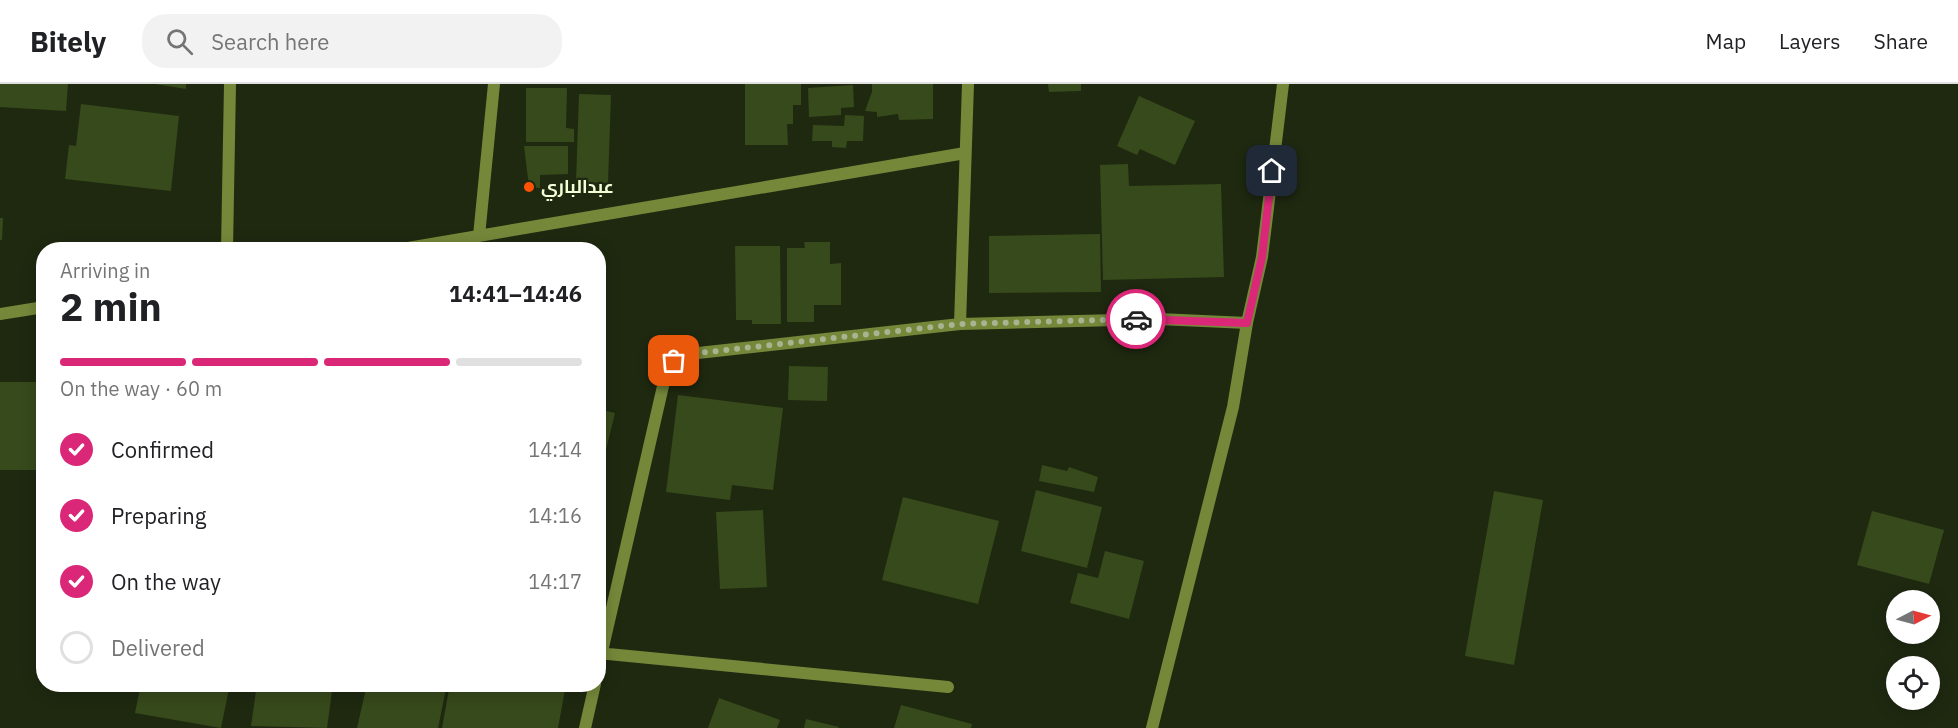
<!DOCTYPE html>
<html lang="en">
<head>
<meta charset="utf-8">
<style>
  body { margin:0; font-family:"IBM Plex Sans",Cairo,sans-serif; background:#f2f2f2; color:#202124; height:100vh; display:flex; flex-direction:column; font-size:22px; white-space:nowrap }
  * { box-sizing:border-box; margin:0 }
  p { font-size:20px; color:#757577 }
  .icon { flex:none; width:33px; height:33px; fill:none; stroke:currentColor; stroke-width:2; stroke-linecap:round; stroke-linejoin:round }
  .map { position:relative; flex:1; overflow:hidden }
  .panel { position:absolute; left:36px; top:158px; width:570px; height:450px; display:flex; flex-direction:column; background:#fff; border-radius:24px; box-shadow:0 3px 15px #0003 }
  .panel>* { flex:none }
  .needle { width:39px; rotate:84deg }
  .tools { position:absolute; left:1886px; top:506px; display:grid; gap:12px }
  .tools a { display:grid; place-items:center; width:54px; height:54px; border-radius:50%; background:#fff; box-shadow:0 3px 15px #0003; font-size:30px }
  .pin { position:absolute; display:grid; place-items:center; width:51px; height:51px; color:#fff; margin:-26px; border-radius:12px; box-shadow:0 3px 9px #0006 }
  .courier { position:absolute; display:grid; place-items:center; width:60px; height:60px; margin:-30px; border:4px solid #db2777; border-radius:50%; background:#fff; color:#222; box-shadow:0 2px 8px #0007 }
  .headline em { font-style:normal; font-weight:700 }
  .headline div { display:flex; flex-direction:column-reverse }
  .headline { display:flex; align-items:center; justify-content:space-between; height:102px; padding:0 24px }
  h1 { font-size:39px; font-weight:700; line-height:45px }
  .bar { display:grid; grid-template-columns:repeat(4,1fr); gap:9px 6px; align-content:center; height:72px; padding:0 24px }
  .bar i { height:8px; border-radius:4px; background:#e0e0e0 }
  .bar .on { background:#db2777 }
  .bar p { grid-column:span 4 }
  ol { padding:0 24px; list-style:none }
  li { display:flex; align-items:center; gap:18px; height:66px }
  li p { margin-inline-start:auto }
  li .icon { padding:6px; border-radius:50%; background:#db2777; color:#fff; stroke-width:4 }
  li:last-child { color:#757577 }
  li i { width:33px; height:33px; border:3px solid #e0e0e0; border-radius:50% }
  header { display:flex; align-items:center; gap:36px; box-sizing:border-box; height:84px; padding:0 30px; background:#fff; border-bottom:2px solid #e0e0e0 }
  header strong { font-size:28px }
  nav { display:flex; gap:33px; margin-inline-start:auto; font-size:21px }
  .search { width:420px; height:54px; background:#f2f2f2; display:flex; align-items:center; gap:15px; box-sizing:border-box; padding:0 21px; border-radius:24px; color:#757577; font-size:22px }
  .map>svg:first-child { display:block }
</style>
</head>
<body>
<header>
<strong>Bitely</strong>
<div class="search"><svg class="icon" aria-label="search" viewBox="0 0 24 24"><circle cx="10" cy="10" r="6"/><path d="M15 15l6 6"/></svg>Search here</div>
<nav><a>Map</a><a>Layers</a><a>Share</a></nav>
</header>
<div class="map">
<svg width="1958" height="644" viewBox="0 0 1958 644">
  <rect width="100%" height="100%" fill="#1f2910"/>
  <!-- building -->
  <path fill="#374a1b" d="M0,0H68L66,27L0,23Z
    M155,0H186V5Z
    M745,0H801V21H793V40H787L788,61H745Z
    M872,0H933V35L899,36L898,30L877,33V28L865,27L872,8Z
    M1048,0H1081V7L1049,8Z
    M853,1L854,23L841,24V31L809,33L808,4Z
    M526,4H567L566,44L574,45V58H526Z
    M579,10L611,11L608,99L576,98Z
    M1139,12L1195,37L1175,81L1140,65L1137,71L1117,62Z
    M81,20L179,32L171,107L65,95L69,61L76,62Z
    M845,31L864,32L863,57H847L846,64L832,63V57H812L813,41L844,42Z
    M524,62H568V90L540,91V104L529,103Z
    M1128,80L1129,102L1221,100L1224,193L1103,196L1100,81Z
    M0,134H3L2,156H0Z
    M1100,150L1101,208L989,209V152Z
    M804,158H830V180L841,179V221H814V238H787V164H805Z
    M735,162H780L781,240H752V236H736Z
    M789,282L828,283L827,317L788,316Z
    M0,298H44V386H0Z
    M678,311L783,324L773,406L732,401L730,416L666,408Z
    M598,325L615,329L599,394H598Z
    M1042,381L1067,387L1069,383L1098,393L1094,408L1039,397Z
    M1036,406L1102,423L1087,484L1021,467Z
    M1494,407L1543,416L1514,581L1465,572Z
    M903,413L999,437L978,520L882,496Z
    M763,426L767,503L720,505L716,428Z
    M1872,427L1944,446L1929,500L1857,481Z
    M1105,467L1144,477L1129,535L1070,519L1078,489L1098,494Z
    M141,600H230L221,644L135,629Z
    M257,600H333L327,644L251,642Z
    M367,600H447L438,644H357Z
    M450,600H566L558,644H442Z
    M719,614L780,636L777,644H708Z
    M901,621L972,640L971,644H894Z
    M806,635L839,643L838,644H804Z"/>
  <g fill="none" stroke-linecap="round" stroke-linejoin="round">
    <!-- minor -->
    <path stroke="#75883a" stroke-width="12" d="M479,152L494,0
      M227,165L230,0
      M402,165L965,69
      M0,230L44,223
      M960,240L968,0
      M598,569L948,603
      M598,585L666,289L674,277L689,270L960,240L1159,235L1247,239L1262,173L1283,0
      M585,644L595,600
      M1152,644L1233,323L1247,239"/>
  </g>
  <g fill="none" stroke-linecap="round" stroke-linejoin="round">
    <!-- done -->
    <path stroke="#a8b491" stroke-width="6" stroke-dasharray="0 10.8" d="M674,277L690,270L960,240L1136,235"/>
    <!-- route -->
    <path stroke="#db2777" stroke-width="8" d="M1136,235L1247,239L1262,173L1272,87"/>
  </g>
  <!-- markers -->
  <circle fill="#ff5203" stroke="#1f2910" stroke-width="2" cx="529" cy="103" r="6"/>
  <g text-anchor="middle" stroke-width="4.5" stroke-linejoin="round" paint-order="stroke">
    <!-- poi labels -->
    <g font-size="18" font-weight="bold" fill="#f2ffd7" stroke="#1f2910" text-anchor="start">
      <text x="541" y="109">عبدالباري</text>
    </g>
  </g>
</svg>
<div class="tools">
<a><svg class="needle" viewBox="-14 -14 28 28"><path d="M0-13l5 13h-10z" fill="#e53935"/><path d="M0 13l5-13h-10z" fill="#757577"/></svg></a>
<a><svg class="icon" aria-label="locate" viewBox="0 0 24 24"><circle cx="12" cy="12" r="6"/><path d="M12 2v4M12 18v4M2 12h4M18 12h4"/></svg></a>
</div>
<div class="pin" style="left:674px;top:277px;background:#ea580c"><svg class="icon" aria-label="bag" viewBox="0 0 24 24"><path d="M5 8h14l-1 12H6zM9 8a3 3 0 0 1 6 0"/></svg></div>
<div class="pin" style="left:1272px;top:87px;background:#1f2937"><svg class="icon" aria-label="home" viewBox="0 0 24 24"><path d="M3 11l9-7 9 7M6 9v11h12V9"/></svg></div>
<div class="courier" style="left:1136px;top:235px"><svg class="icon" aria-label="car" viewBox="0 0 24 24"><path d="M5 17H2v-5l4-1 3-4h7l3 4 3 1v5h-3M9 17h6M6 11h13"/><circle cx="7" cy="17" r="2"/><circle cx="17" cy="17" r="2"/></svg></div>
<section class="panel">
<div class="headline"><div><h1>2 min</h1><p>Arriving in</p></div><em>14:41–14:46</em></div>
<div class="bar"><i class="on"></i><i class="on"></i><i class="on"></i><i></i><p>On the way · 60 m</p></div>
<ol>
<li><svg class="icon" aria-label="check" viewBox="0 0 24 24"><path d="M5 12l5 5 9-10"/></svg>Confirmed<p>14:14</p></li>
<li><svg class="icon" aria-label="check" viewBox="0 0 24 24"><path d="M5 12l5 5 9-10"/></svg>Preparing<p>14:16</p></li>
<li><svg class="icon" aria-label="check" viewBox="0 0 24 24"><path d="M5 12l5 5 9-10"/></svg>On the way<p>14:17</p></li>
<li><i></i>Delivered</li>
</ol>
</section>
</div>
</body>
</html>
